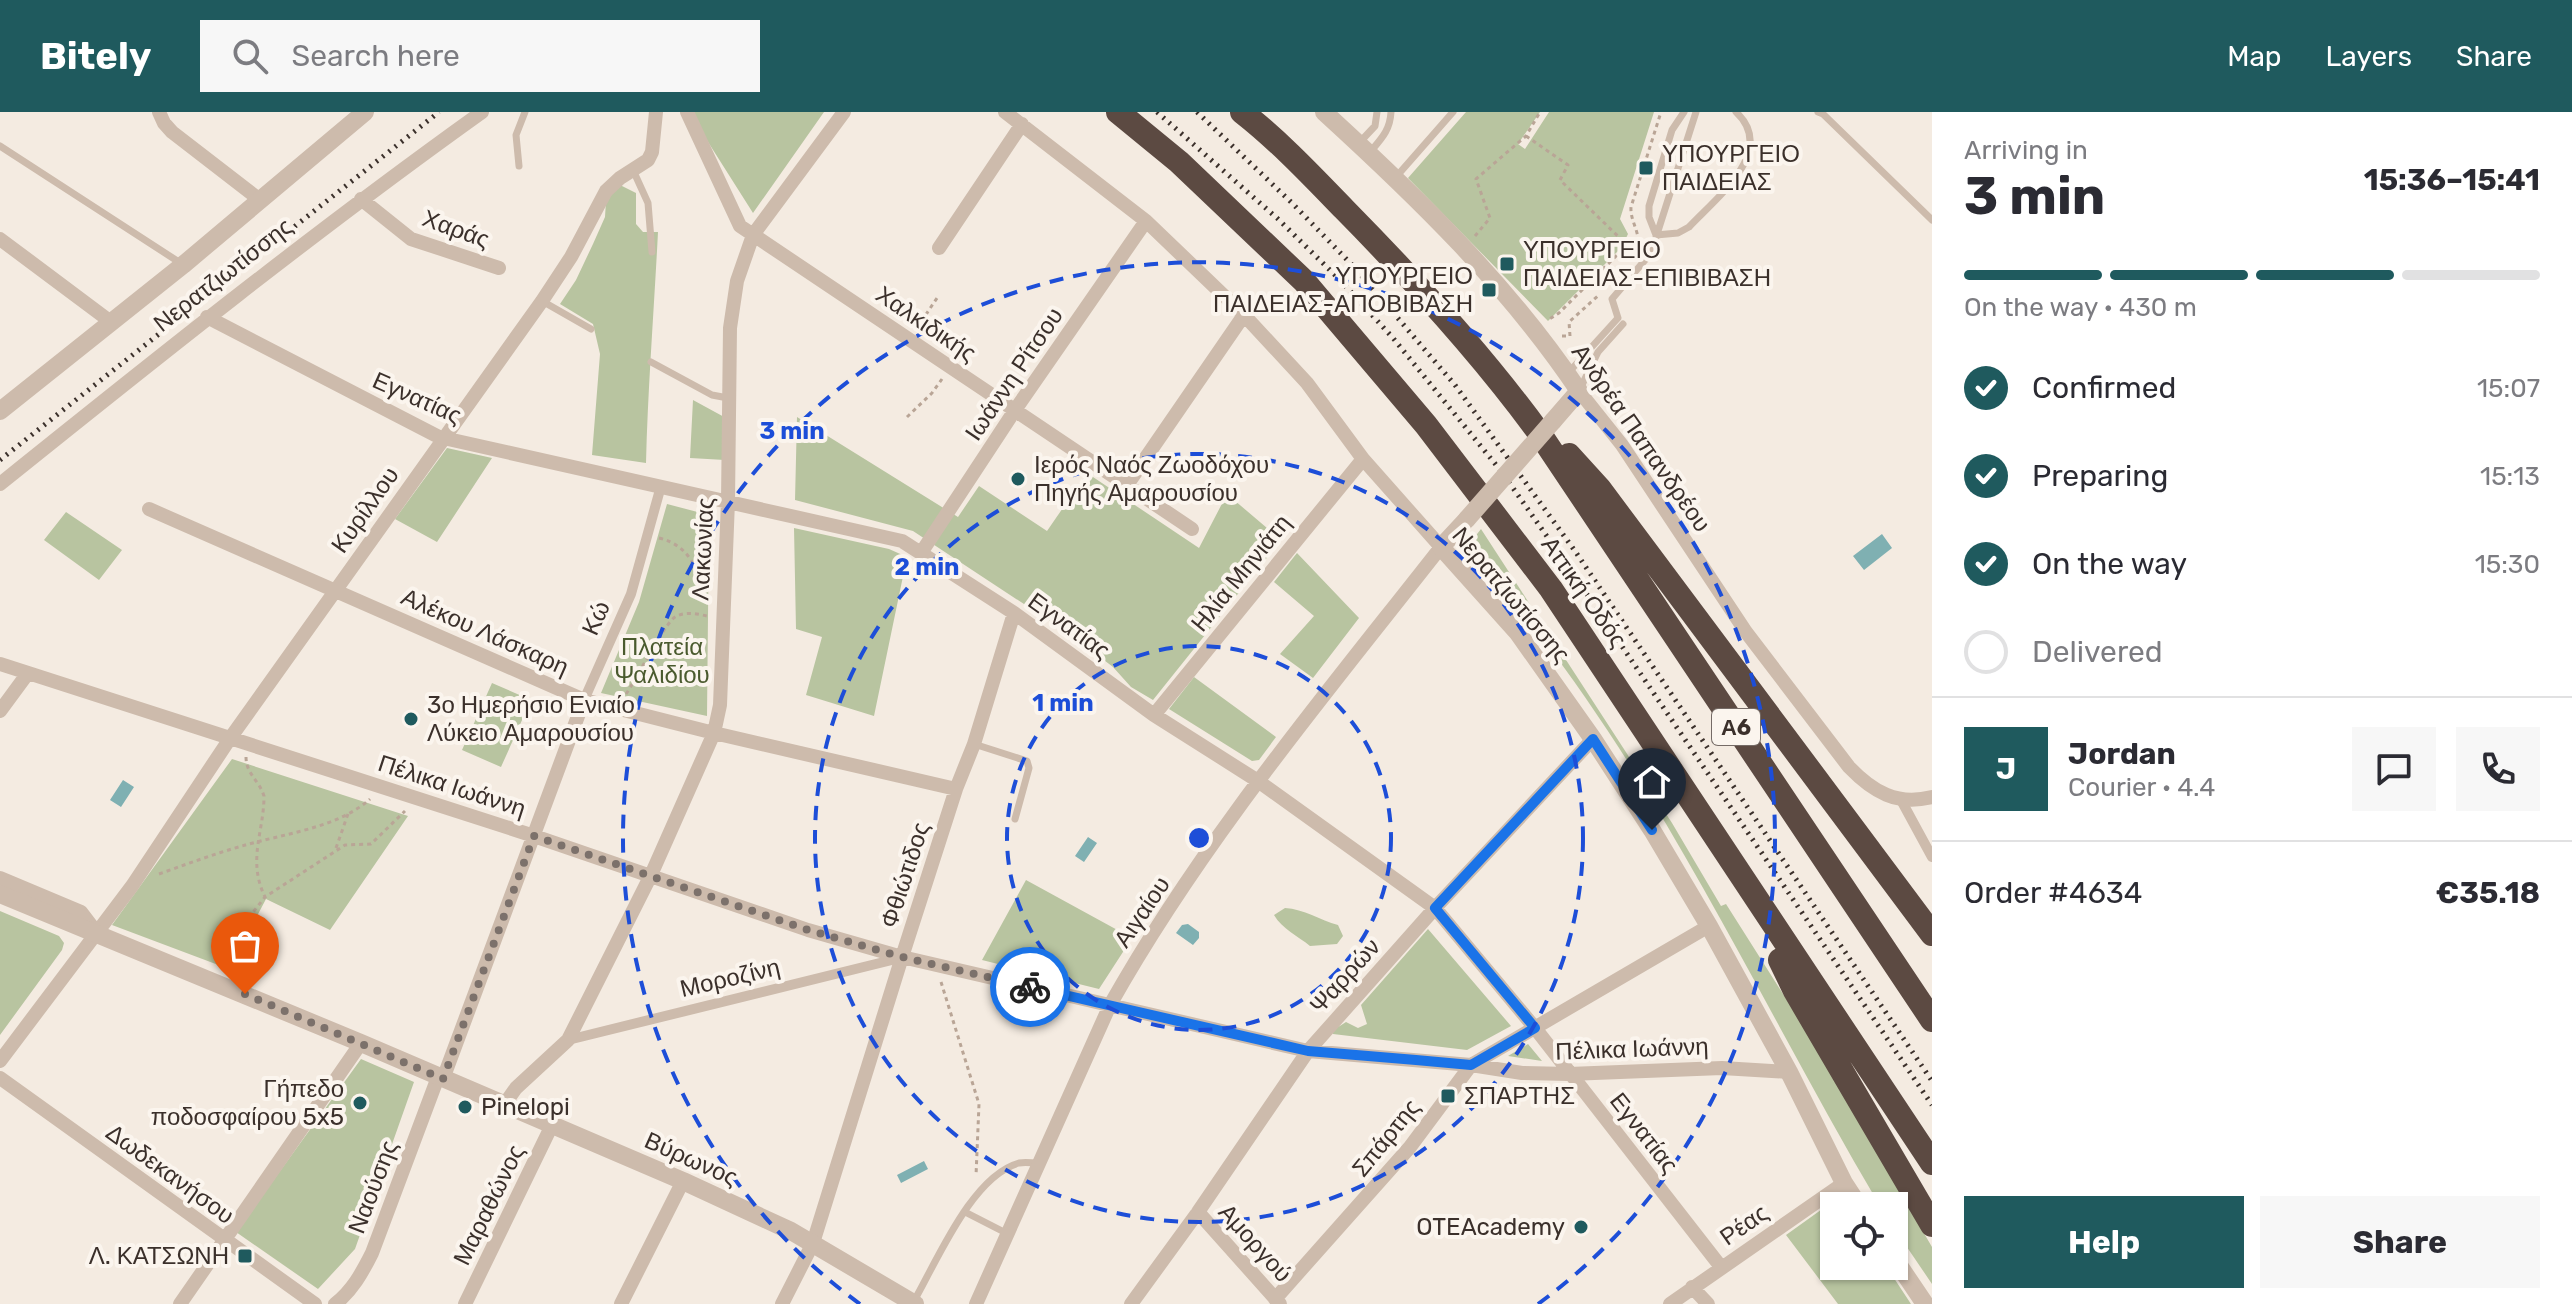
<!DOCTYPE html>
<html lang="en">
<head>
<meta charset="utf-8">
<style>
  body { margin:0; font-family:Rubik,sans-serif; background:#f7f7f7; color:#2b2b33; height:100vh; display:flex; flex-direction:column; font-size:30px; white-space:nowrap }
  * { box-sizing:border-box; margin:0 }
  p { font-size:26px; color:#7c7c81 }
  .icon { flex:none; width:44px; height:44px; fill:none; stroke:currentColor; stroke-width:2; stroke-linecap:round; stroke-linejoin:round }
  .map { position:relative; flex:1; overflow:hidden }
  .drawer { display:flex; flex-direction:column; background:#fff; width:640px }
  .drawer>* { flex:none }
  .tools { position:absolute; left:1820px; top:1080px; display:grid; gap:16px }
  .tools a { display:grid; place-items:center; width:88px; height:88px; border-radius:0px; background:#fff; box-shadow:0 2px 6px #0004; font-size:40px }
  .pin { position:absolute; display:grid; place-items:center; width:68px; height:68px; color:#fff; margin:-82px -34px; border-radius:50% 50% 50% 0; rotate:-45deg; box-shadow:0 0 8px #0007 }
  .pin .icon { rotate:45deg }
  .courier { position:absolute; display:grid; place-items:center; width:80px; height:80px; margin:-40px; border:6px solid #1a73e8; border-radius:50%; background:#fff; color:#222; box-shadow:0 2px 10px #0007 }
  .overview em { font-style:normal; font-weight:700 }
  .overview div { display:flex; flex-direction:column-reverse }
  .overview { display:flex; align-items:center; justify-content:space-between; height:136px; padding:0 32px }
  h1 { font-size:52px; font-weight:700; line-height:60px }
  .bar { display:grid; grid-template-columns:repeat(4,1fr); gap:12px 8px; align-content:center; height:96px; padding:0 32px }
  .bar i { height:10px; border-radius:6px; background:#e1e1e2 }
  .bar .active { background:#1f5a5e }
  .bar p { grid-column:span 4 }
  .line { display:flex; align-items:center; gap:20px; padding:0 32px; border-top:2px solid #e1e1e2 }
  .line div { flex:1 }
  .round { display:grid; place-items:center; flex:none; width:84px; height:84px; border-radius:0px; background:#f7f7f7 }
  ol { padding:0 32px; list-style:none }
  li { display:flex; align-items:center; gap:24px; height:88px }
  li p { margin-inline-start:auto }
  li .icon { padding:8px; border-radius:50%; background:#1f5a5e; color:#fff; stroke-width:4 }
  li:last-child { color:#7c7c81 }
  li i { width:44px; height:44px; border:4px solid #e1e1e2; border-radius:50% }
  .action { display:flex; gap:16px; margin-top:auto; padding:16px 32px }
  .action a { flex:1; height:92px; border-radius:0px; background:#1f5a5e; color:#fff; font-size:32px; font-weight:700; line-height:92px; text-align:center }
  .action a+a { background:#f7f7f7; color:#2b2b33 }
  header { display:flex; align-items:center; gap:48px; box-sizing:border-box; height:112px; padding:0 40px; background:#1f5a5e; color:#fff }
  header strong { font-size:38px }
  nav { display:flex; gap:44px; margin-inline-start:auto; font-size:28px }
  .search { width:560px; height:72px; background:#f7f7f7; display:flex; align-items:center; gap:20px; box-sizing:border-box; padding:0 28px; border-radius:0px; color:#7c7c81; font-size:30px }
  main { display:flex; flex:1; min-height:0 }
  .map>svg:first-child { display:block }
</style>
</head>
<body>
<header>
<strong>Bitely</strong>
<div class="search"><svg class="icon" aria-label="search" viewBox="0 0 24 24"><circle cx="10" cy="10" r="6"/><path d="M15 15l6 6"/></svg>Search here</div>
<nav><a>Map</a><a>Layers</a><a>Share</a></nav>
</header>
<main>
<div class="map">
<svg width="1932" height="1192" viewBox="0 0 1932 1192">
  <rect width="100%" height="100%" fill="#f4ebe1"/>
  <!-- green -->
  <path fill="#b8c4a0" d="M689,0H824L753,101Z
    M1466,0H1540L1518,32L1525,37L1549,0H1654L1620,107L1628,122L1621,136L1548,209L1408,66Z
    M620,73L636,81V112L643,120H658C654,198 648,274 646,351L592,343L600,242L593,212L560,192L576,168L593,132L605,105L606,89Z
    M693,288L726,306L725,348L690,346Z
    M797,305L958,405L979,374L1047,419L1087,361L1199,436L1227,382L1281,428L1153,588L1131,575L1113,555L1074,525L913,419L795,388Z
    M447,336L492,346L437,430L395,407Z
    M667,392L709,403L707,604L601,581L639,490Z
    M66,400L122,438L99,468L44,428Z
    M794,416L889,437L907,445L874,604L806,583L822,525L796,517Z
    M1481,417L1672,711L1721,794L1726,792L1797,904L1932,1135V1172L1894,1116V1094H1880C1767,903 1675,699 1539,522C1517,495 1491,473 1468,448L1466,436Z
    M1297,441L1359,506L1313,566L1280,542L1314,504L1274,470Z
    M1194,565L1276,625L1259,648L1252,649L1169,597Z
    M492,571L531,588L501,655L462,638Z
    M232,647L408,704L330,818L266,787L229,857L112,813Z
    M1026,768L1132,826L1099,877L982,848Z
    M1285,796C1304,797 1320,808 1338,813L1343,824L1337,832L1310,834C1298,824 1282,817 1274,803Z
    M0,799L59,824L64,831L62,838L0,923Z
    M1428,817L1511,914L1467,938L1333,922L1332,919L1346,910L1358,916L1367,912L1361,893Z
    M1528,932L1542,949L1508,944Z
    M361,947L414,970L355,1137L318,1177L236,1120Z
    M1839,1085L1845,1094H1834V1154H1886L1911,1192H1838L1786,1123Z"/>
  <!-- water -->
  <path fill="#7fb0b2" d="M1882,422L1892,436L1864,458L1853,444Z
    M123,668L134,675L121,695L110,688Z
    M1088,725L1097,731L1084,750L1075,744Z
    M1188,812L1199,820V826L1193,833L1176,821L1182,813Z
    M924,1049L928,1057L901,1071L897,1063Z"/>
  <g fill="none" stroke-linecap="round" stroke-linejoin="round">
    <!-- path -->
    <path stroke="#b9a596" stroke-width="3" stroke-dasharray="4 4" stroke-linecap="butt" d="M1526,24L1568,53L1560,68L1627,133L1559,201L1548,208
      M1475,124L1490,106L1476,67L1526,24L1540,0
      M1639,138C1640,119 1630,109 1631,95L1661,0
      M917,216L937,186
      M1562,224H1570L1569,210L1600,182
      M907,305L932,281L942,267
      M659,426C691,434 695,457 709,483
      M626,582C636,568 665,511 675,505C685,499 698,502 707,504
      M246,645C246,662 259,668 264,684C264,720 247,748 265,785
      M336,736L348,702
      M159,762C187,752 214,742 242,734C282,722 338,716 370,687
      M231,858L238,842L241,819L246,809L265,785L345,733L371,732L405,699
      M941,870L979,992L976,1064"/>
    <!-- service -->
    <path stroke="#cdbbac" stroke-width="7" d="M1818,0L1823,2L1932,108
      M1359,31L1375,14L1377,0
      M0,34L182,152
      M1371,39C1382,26 1390,18 1391,0
      M519,54L516,23L525,0
      M633,58L648,91L652,140
      M1396,65L1453,0
      M1656,123L1678,121L1689,115C1716,86 1778,39 1736,0
      M1656,123L1649,105V94L1672,18L1684,0
      M542,189L591,217
      M651,250L712,283L728,286
      M1569,260L1618,206L1612,187L1651,141L1696,0
      M1580,277L1598,240L1623,212
      M974,632L1027,649L1029,656L1015,707
      M965,1100L1008,1122
      M914,1189C937,1149 972,1064 1019,1051C1025,1050 1032,1051 1038,1051"/>
    <!-- pedestrian -->
    <path stroke="#cdbbac" stroke-width="10" d="M584,588L631,482L661,374
      M1901,688L1932,745
      M568,928L900,846"/>
    <!-- minor -->
    <path stroke="#cdbbac" stroke-width="14" d="M159,0L164,11L172,20L260,88
      M687,0L740,114L1192,417
      M361,87L411,127L499,156
      M0,127L111,210
      M939,136L1022,12
      M207,205L439,325L902,429L1014,501L1154,603L1258,669L1435,796L1535,916L1721,1155
      M1579,279L1622,333L1746,520L1849,655C1873,680 1897,694 1932,685
      M0,372C158,245 317,118 482,0
      M1127,373L1244,203
      M149,397L584,588L714,621L956,677
      M921,441L1015,298L1146,109
      M0,552L534,724L808,818L902,845L1308,939L1471,953L1522,961L1569,962L1722,956L1789,960
      M0,599L28,561
      M1154,603L1363,347
      M0,766L81,800L97,821
      M0,949L132,774L231,625L542,189L571,145L606,79L620,66L648,48L652,40L656,0
      M0,966L315,1192
      M443,967L584,588
      M504,993L516,976L568,928L651,763L714,621L720,593L728,389L730,216L737,169L753,123L844,0
      M1198,1100L1280,1192
      M1692,1175L1708,1192
      M1275,1187L1410,1035L1471,953L1709,814
      M180,1192L361,931
      M335,1192C352,1179 362,1161 372,1141L438,965
      M465,1192L552,1013
      M621,1192L683,1069
      M782,1192L813,1131L902,845L956,677L974,632L1014,501
      M976,1192L1110,893C1202,729 1325,583 1441,435L1363,347L1307,271L1244,203L1146,109L1005,0
      M1131,1192L1198,1100L1308,939L1435,796L1593,627
      M1670,1192L1844,1071"/>
    <!-- tertiary -->
    <path stroke="#cdbbac" stroke-width="18" d="M1324,0C1417,85 1508,173 1579,279L1553,309
      M0,299L183,153L365,0
      M1467,407L1441,435L1518,521L1593,627L1652,718L1709,814L1789,960L1844,1071L1859,1094
      M0,782L361,931L683,1069L791,1119L915,1192
      M1894,1146L1925,1192"/>
    <!-- motorway -->
    <path stroke="#5c4a42" stroke-width="24" d="M1118,0L1179,50L1304,169L1426,313L1551,477L1932,1051
      M1242,0C1279,29 1311,63 1344,97C1414,168 1481,241 1540,322L1932,908
      M1569,343L1599,376L1932,822
      M1780,848L1795,879L1932,1113"/>
    <!-- rail -->
    <path stroke="#3b302b" stroke-width="5" stroke-dasharray="2 6" stroke-linecap="butt" d="M1157,0L1278,107L1341,169L1393,226L1501,359L1565,450L1932,993
      M1197,0L1292,91L1355,156L1455,273L1575,439L1932,969
      M0,348L439,0"/>
    <!-- tertiary-bridge -->
    <path stroke="#cdbbac" stroke-width="18" d="M1467,407L1553,309"/>
  </g>
  <g fill="none" stroke-linecap="round" stroke-linejoin="round">
    <!-- done -->
    <path stroke="#7c716b" stroke-width="8" stroke-dasharray="0 14.4" d="M245,882L443,967L534,724L808,818L902,845L1030,875"/>
    <!-- route -->
    <path stroke="#1a73e8" stroke-width="10" d="M1030,875L1308,939L1416,948L1471,953L1535,916L1435,796L1593,627L1652,718"/>
  </g>
  <!-- distance rings -->
  <g fill="none" stroke="#1d4ed8" stroke-width="4" stroke-dasharray="14 10">
    <circle cx="1199" cy="726" r="192"/>
    <circle cx="1199" cy="726" r="384"/>
    <path d="M860 1192A576 576 0 1 1 1538 1192"/>
  </g>
  <!-- markers -->
  <g fill="#1f5a5e" stroke="#fbf5ee" stroke-width="3">
    <rect x="1638" y="48" width="16" height="16" rx="4"/>
    <rect x="1499" y="144" width="16" height="16" rx="4"/>
    <rect x="1481" y="170" width="16" height="16" rx="4"/>
    <circle cx="1018" cy="367" r="8"/>
    <circle cx="411" cy="607" r="8"/>
    <rect x="1440" y="976" width="16" height="16" rx="4"/>
    <circle cx="360" cy="991" r="8"/>
    <circle cx="465" cy="995" r="8"/>
    <circle cx="1581" cy="1115" r="8"/>
    <rect x="237" y="1136" width="16" height="16" rx="4"/>
  </g>
  <g text-anchor="middle" stroke-width="8" stroke-linejoin="round" paint-order="stroke">
    <!-- shield labels -->
    <rect fill="#fbf5ee" stroke="#756b66" stroke-width="2" x="1712" y="597" width="48" height="36" rx="6"/>
    <g font-size="22" font-weight="bold" fill="#3b302b">
      <text x="1736" y="623">Α6</text>
    </g>
    <!-- poi labels -->
    <g font-size="24" fill="#3b302b" stroke="#fbf5ee" text-anchor="start">
      <text x="1662" y="50">ΥΠΟΥΡΓΕΙΟ<tspan x="1662" dy="28">ΠΑΙΔΕΙΑΣ</tspan></text>
      <text x="1523" y="146">ΥΠΟΥΡΓΕΙΟ<tspan x="1523" dy="28">ΠΑΙΔΕΙΑΣ-ΕΠΙΒΙΒΑΣΗ</tspan></text>
      <text x="1473" y="172" text-anchor="end">ΥΠΟΥΡΓΕΙΟ<tspan x="1473" dy="28">ΠΑΙΔΕΙΑΣ-ΑΠΟΒΙΒΑΣΗ</tspan></text>
      <text x="1034" y="361">Ιερός Ναός Ζωοδόχου<tspan x="1034" dy="28">Πηγής Αμαρουσίου</tspan></text>
      <text x="427" y="601">3ο Ημερήσιο Ενιαίο<tspan x="427" dy="28">Λύκειο Αμαρουσίου</tspan></text>
      <text x="344" y="985" text-anchor="end">Γήπεδο<tspan x="344" dy="28">ποδοσφαίρου 5x5</tspan></text>
      <text x="1464" y="992">ΣΠΑΡΤΗΣ</text>
      <text x="481" y="1003">Pinelopi</text>
      <text x="1565" y="1123" text-anchor="end">OTEAcademy</text>
      <text x="229" y="1152" text-anchor="end">Λ. ΚΑΤΣΩΝΗ</text>
    </g>
    <!-- street labels -->
    <g font-size="24" fill="#3b302b" stroke="#fbf5ee">
      <text transform="translate(456 117) rotate(20)" y="8">Χαράς</text>
      <text transform="translate(223 163) rotate(-38)" y="8">Νερατζιωτίσσης</text>
      <text transform="translate(926 212) rotate(34)" y="8">Χαλκιδικής</text>
      <text transform="translate(1014 262) rotate(-56)" y="8">Ιωάννη Ρίτσου</text>
      <text transform="translate(417 286) rotate(24)" y="8">Εγνατίας</text>
      <text transform="translate(1641 326) rotate(55)" y="8">Ανδρέα Παπανδρέου</text>
      <text transform="translate(365 398) rotate(-55)" y="8">Κυρίλλου</text>
      <text transform="translate(703 437) rotate(-87)" y="8">Λακωνίας</text>
      <text transform="translate(1241 461) rotate(-51)" y="8">Ηλία Μηνιάτη</text>
      <text transform="translate(1584 480) rotate(55)" y="8">Αττική Οδός</text>
      <text transform="translate(1511 483) rotate(50)" y="8">Νερατζιωτίσσης</text>
      <text transform="translate(596 506) rotate(-66)" y="8">Κώ</text>
      <text transform="translate(1069 514) rotate(36)" y="8">Εγνατίας</text>
      <text transform="translate(485 520) rotate(24)" y="8">Αλέκου Λάσκαρη</text>
      <text transform="translate(452 674) rotate(18)" y="8">Πέλικα Ιωάννη</text>
      <text transform="translate(905 763) rotate(-72)" y="8">Φθιώτιδος</text>
      <text transform="translate(1142 800) rotate(-56)" y="8">Αιγαίου</text>
      <text transform="translate(1345 864) rotate(-48)" y="8">Ψαρρών</text>
      <text transform="translate(730 866) rotate(-13)" y="8">Μοροζίνη</text>
      <text transform="translate(1632 937) rotate(-2)" y="8">Πέλικα Ιωάννη</text>
      <text transform="translate(1644 1021) rotate(52)" y="8">Εγνατίας</text>
      <text transform="translate(1386 1026) rotate(-51)" y="8">Σπάρτης</text>
      <text transform="translate(691 1047) rotate(24)" y="8">Βύρωνος</text>
      <text transform="translate(170 1062) rotate(36)" y="8">Δωδεκανήσου</text>
      <text transform="translate(373 1075) rotate(-69)" y="8">Ναούσης</text>
      <text transform="translate(489 1093) rotate(-64)" y="8">Μαραθώνος</text>
      <text transform="translate(1744 1113) rotate(-35)" y="8">Ρέας</text>
      <text transform="translate(1255 1131) rotate(48)" y="8">Αμοργού</text>
    </g>
    <!-- park labels -->
    <g font-size="24" fill="#4a5a2e" stroke="#fbf5ee">
      <text x="662" y="543">Πλατεία<tspan x="662" dy="28">Ψαλιδίου</tspan></text>
    </g>
  </g>
  <circle cx="1199" cy="726" r="12" fill="#1d4ed8" stroke="#fbf5ee" stroke-width="4"/>
  <g font-size="24" text-anchor="middle" font-weight="bold" fill="#1d4ed8" stroke="#fbf5ee" stroke-width="8" stroke-linejoin="round" paint-order="stroke">
    <text x="792" y="327">3 min</text>
    <text x="927" y="463">2 min</text>
    <text x="1063" y="599">1 min</text>
  </g>
</svg>
<div class="tools">
<a><svg class="icon" aria-label="locate" viewBox="0 0 24 24"><circle cx="12" cy="12" r="6"/><path d="M12 2v4M12 18v4M2 12h4M18 12h4"/></svg></a>
</div>
<div class="pin" style="left:245px;top:882px;background:#ea580c"><svg class="icon" aria-label="bag" viewBox="0 0 24 24"><path d="M5 8h14l-1 12H6zM9 8a3 3 0 0 1 6 0"/></svg></div>
<div class="pin" style="left:1652px;top:718px;background:#1f2937"><svg class="icon" aria-label="home" viewBox="0 0 24 24"><path d="M3 11l9-7 9 7M6 9v11h12V9"/></svg></div>
<div class="courier" style="left:1030px;top:875px"><svg class="icon" aria-label="bike" viewBox="0 0 24 24"><circle cx="6" cy="16" r="4"/><circle cx="18" cy="16" r="4"/><path d="M6 16l4-8h5l3 8M10 8l3 8H6M13 5h3"/></svg></div>
</div>
<section class="drawer">
<div class="overview"><div><h1>3 min</h1><p>Arriving in</p></div><em>15:36–15:41</em></div>
<div class="bar"><i class="active"></i><i class="active"></i><i class="active"></i><i></i><p>On the way · 430 m</p></div>
<ol>
<li><svg class="icon" aria-label="check" viewBox="0 0 24 24"><path d="M5 12l5 5 9-10"/></svg>Confirmed<p>15:07</p></li>
<li><svg class="icon" aria-label="check" viewBox="0 0 24 24"><path d="M5 12l5 5 9-10"/></svg>Preparing<p>15:13</p></li>
<li><svg class="icon" aria-label="check" viewBox="0 0 24 24"><path d="M5 12l5 5 9-10"/></svg>On the way<p>15:30</p></li>
<li><i></i>Delivered</li>
</ol>
<div class="line" style="height:144px"><b class="round" style="background:#1f5a5e;color:#fff">J</b><div><b>Jordan</b><p>Courier · 4.4</p></div><a class="round"><svg class="icon" aria-label="chat" viewBox="0 0 24 24"><path d="M4 5h16v11H9l-5 4z"/></svg></a><a class="round"><svg class="icon" aria-label="phone" viewBox="0 0 24 24"><path d="M5 4h4l2 5-3 2q2 4 5 5l2-3 5 2v4C11 20 4 13 5 4z"/></svg></a></div>
<div class="line" style="height:104px"><div>Order #4634</div><b>€35.18</b></div>
<div class="action"><a>Help</a><a>Share</a></div>
</section>
</main>
</body>
</html>
